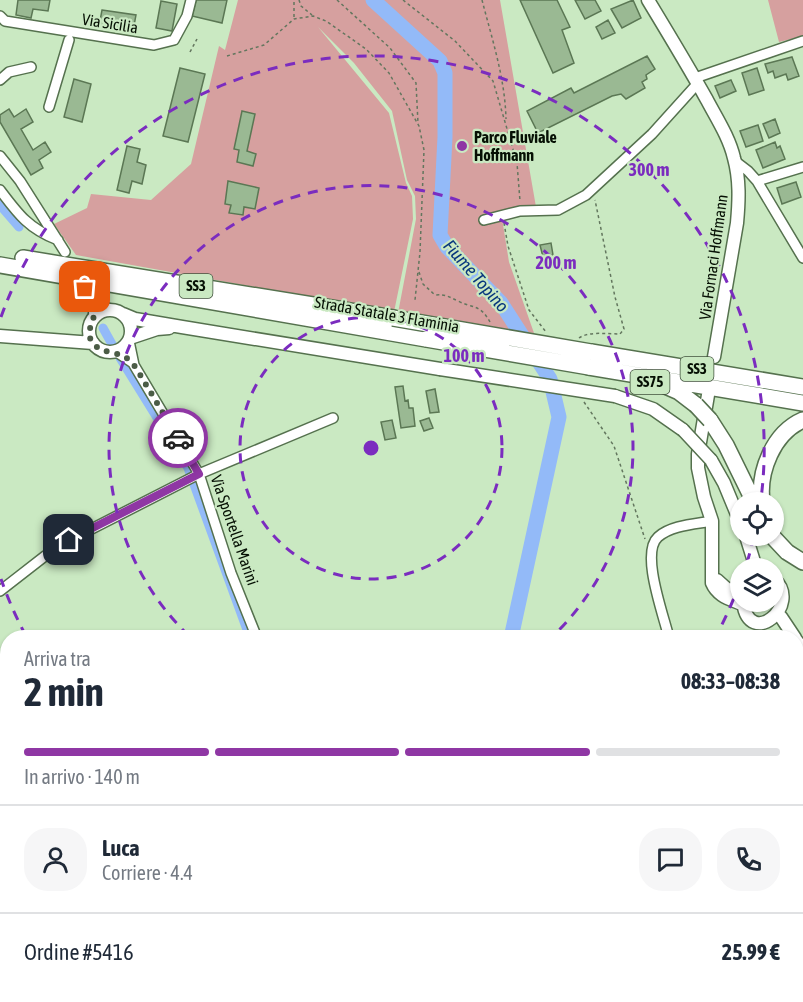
<!DOCTYPE html>
<html lang="it">
<head>
<meta charset="utf-8">
<style>
  body { margin:0; font-family:"Asap Condensed",sans-serif; background:#f6f6f7; color:#1f2937; height:100vh; display:flex; flex-direction:column; font-size:22px; white-space:nowrap }
  * { box-sizing:border-box; margin:0 }
  p { font-size:20px; color:#747a83 }
  .icon { flex:none; width:33px; height:33px; fill:none; stroke:currentColor; stroke-width:2; stroke-linecap:round; stroke-linejoin:round }
  .map { position:relative; flex:1; overflow:hidden }
  .side { position:absolute; left:0px; top:630px; width:804px; height:372px; display:flex; flex-direction:column; background:#fff; border-radius:24px 24px 0 0; box-shadow:0 2px 4px #0004 }
  .side>* { flex:none }
  .tools { position:absolute; left:730px; top:492px; display:grid; gap:12px }
  .tools a { display:grid; place-items:center; width:54px; height:54px; border-radius:50%; background:#fff; box-shadow:0 2px 4px #0004; font-size:30px }
  .pin { position:absolute; display:grid; place-items:center; width:51px; height:51px; color:#fff; margin:-26px; border-radius:12px; box-shadow:0 3px 9px #0006 }
  .courier { position:absolute; display:grid; place-items:center; width:60px; height:60px; margin:-30px; border:4px solid #8f37a4; border-radius:50%; background:#fff; color:#222; box-shadow:0 2px 8px #0007 }
  .head em { font-style:normal; font-weight:700 }
  .head div { display:flex; flex-direction:column-reverse }
  .head { display:flex; align-items:center; justify-content:space-between; height:102px; padding:0 24px }
  h1 { font-size:39px; font-weight:700; line-height:45px }
  .bar { display:grid; grid-template-columns:repeat(4,1fr); gap:9px 6px; align-content:center; height:72px; padding:0 24px }
  .bar i { height:8px; border-radius:4px; background:#e0e1e3 }
  .bar .on { background:#8f37a4 }
  .bar p { grid-column:span 4 }
  .line { display:flex; align-items:center; gap:15px; padding:0 24px; border-top:2px solid #e0e1e3 }
  .line div { flex:1 }
  .round { display:grid; place-items:center; flex:none; width:63px; height:63px; border-radius:24px; background:#f6f6f7 }
  .map>svg:first-child { display:block }
</style>
</head>
<body>
<div class="map">
<svg width="803" height="1002" viewBox="0 0 803 1002">
  <rect width="100%" height="100%" fill="#cae9c2"/>
  <!-- green -->
  <path fill="#d6a09f" d="M238,0H500L536,207L501,212L509,262L534,333L398,313L416,219L415,196L407,180L392,111L354,63L318,27L389,113L406,183L412,196L413,219L394,312L76,255L54,224L87,208L91,194L151,200L191,164L219,46L225,50Z
    M768,0H803V36L779,42Z"/>
  <g fill="none" stroke-linecap="round" stroke-linejoin="round">
    <!-- canal -->
    <path stroke="#93baf8" stroke-width="9" d="M0,205L19,227
      M103,328L113,346
      M120,358L188,468L250,638"/>
    <!-- river -->
    <path stroke="#93baf8" stroke-width="15" d="M373,0L440,61L445,73V137L440,235L447,247L501,303L550,379L559,417L511,638
      M507,994L509,1002"/>
  </g>
  <!-- building -->
  <path fill="#9ab993" stroke="#5b7754" stroke-width="1.5" d="M18,0H50L48,11L33,9L31,18L16,15Z
    M196,0H227L222,23L192,16Z
    M520,0H557L570,27L562,30L574,63L553,73Z
    M575,0H595L601,11L585,19Z
    M633,0L641,18L622,28L611,9Z
    M161,1L177,4L172,31L156,28Z
    M102,10L136,15L133,31L99,26Z
    M608,20L615,33L602,39L596,27Z
    M647,56L655,69L646,75L647,79L642,82L645,88L626,99L621,94L612,96L538,133L527,111L571,88L574,93Z
    M792,57L799,76L788,80L786,74L775,78L773,71L768,73L765,64Z
    M180,68L205,74L188,142L163,136Z
    M757,68L764,90L749,95L742,73Z
    M74,79L91,84L82,122L64,117Z
    M731,80L736,91L720,98L715,86Z
    M9,109L14,117L26,109L33,122L21,129L33,150L45,142L51,152L39,160L43,168L31,175L0,122V115Z
    M242,111L255,114L247,151L256,154L253,166L237,162L239,150L234,149Z
    M775,119L780,133L769,138L763,124Z
    M758,125L763,141L746,147L740,131Z
    M775,142L777,148L780,146L785,159L763,168L756,150Z
    M127,146L140,149L137,162L146,165L142,184L132,181L129,193L117,190Z
    M228,181L259,188L255,209L244,207L243,215L229,213L231,205L225,204Z
    M796,182L801,197L782,204L777,188Z
    M551,243L553,255L543,257L540,245Z
    M403,386L405,401L408,400L409,408H413L415,426L401,428L395,387Z
    M435,389L439,412L430,413L426,391Z
    M429,418L433,428L424,431L420,421Z
    M392,420L396,438L385,440L381,422Z
    M102,994H122L128,1001L110,1002Z"/>
  <g fill="none" stroke-linecap="round" stroke-linejoin="round">
    <!-- minor casing -->
    <g stroke="#55714e" stroke-width="12">
      <path id="minor" d="M0,16L5,21L154,45L174,40L187,16L191,0
        M695,78L803,41
        M0,80L9,72L31,67
        M49,107L69,40
        M0,156L20,181L65,252
        M735,161L748,171L757,181L803,258
        M757,181L803,167
        M0,190C18,214 29,229 58,240
        M484,220L520,211L558,210L586,195L652,134L698,83
        M85,287L102,305L111,310
        M88,295L93,306L94,317
        M129,341L134,365L199,474L231,573L257,638
        M115,351L133,363
        M0,591L45,556L70,540L199,474L333,418
        M669,638C664,616 640,553 658,537C671,525 696,524 712,521
        M357,994L361,1002
        M720,1002L721,994"/>
    </g>
    <!-- major casing -->
    <g stroke="#55714e" stroke-width="15">
      <path id="major" d="M648,0C668,33 688,66 707,100C717,119 729,137 734,158C740,180 739,201 737,223L714,357
        M89 331a21 21 0 1 1 42 0a21 21 0 1 1-42 0Z
        M123,314L135,319L182,327L440,369
        M0,336L93,343
        M130,338L157,329L169,328
        M708,395L698,454V468L704,497L712,521V583C718,597 731,599 744,605
        M615,396L653,409L683,430
        M711,460L724,483L741,524
        M746,536L756,568
        M717,580L727,589L741,590
        M743,602C749,650 803,605 774,579
        M781,617L795,638
        M796,640L803,649"/>
    </g>
    <!-- highway casing -->
    <g stroke="#55714e" stroke-width="18">
      <path id="highway" d="M23,258L393,318
        M0,265L426,339
        M591,352L803,387
        M589,367L803,403
        M663,385L679,392L696,405
        M710,420L726,445L754,502
        M762,502C758,472 773,433 803,420
        M772,536L787,552L803,562"/>
    </g>
    <!-- path -->
    <path stroke="#63765e" stroke-width="1.5" stroke-dasharray="3 3" stroke-linecap="butt" d="M299,0L301,6L312,15
      M337,0L390,48L416,83L418,123
      M403,0L455,41L493,81L517,163L520,201
      M482,0C492,39 505,78 506,119
      M294,17V0
      M190,52L197,39
      M227,56L264,45L294,19L313,16L326,21L366,49L389,73L419,126L424,150L420,252L415,300
      M504,223L508,246L529,310L546,332
      M419,272L423,284L435,295C446,294 449,297 458,301C474,309 480,304 490,322
      M579,338C589,331 607,334 620,334L624,329L615,297L595,200
      M584,402L614,446L645,539"/>
    <!-- minor -->
    <use href="#minor" stroke="#fff" stroke-width="9"/>
    <!-- major -->
    <use href="#major" stroke="#fff" stroke-width="12"/>
    <!-- highway -->
    <use href="#highway" stroke="#fff" stroke-width="15"/>
    <!-- rail -->
    <path stroke="#4b5c47" stroke-width="2" stroke-dasharray="12 6" stroke-linecap="butt" d="M0,809L8,817
      M175,994L182,1002"/>
    <!-- major-bridge casing -->
    <g stroke="#55714e" stroke-width="15" stroke-linecap="butt">
      <path id="major-bridge" d="M440,369L615,396
        M683,430L711,460"/>
    </g>
    <!-- highway-bridge casing -->
    <g stroke="#55714e" stroke-width="18" stroke-linecap="butt">
      <path id="highway-bridge" d="M393,318L591,352
        M426,339L589,367
        M696,405L710,420"/>
    </g>
    <!-- major-bridge -->
    <use href="#major-bridge" stroke="#fff" stroke-width="12"/>
    <!-- highway-bridge -->
    <use href="#highway-bridge" stroke="#fff" stroke-width="15"/>
  </g>
  <g fill="none" stroke-linecap="round" stroke-linejoin="round">
    <!-- done -->
    <path stroke="#4b5c46" stroke-width="6" stroke-dasharray="0 10.8" d="M85,287C89,295 94,304 94,313C94,324 84,332 93,343C102,355 118,350 129,360C136,366 140,375 145,383C156,401 167,420 178,438"/>
    <!-- route -->
    <path stroke="#8f37a4" stroke-width="8" d="M69,540L199,474L178,438"/>
  </g>
  <!-- distance rings -->
  <g fill="none" stroke="#7b2cbf" stroke-width="3" stroke-dasharray="10 8">
    <circle cx="371" cy="448" r="131"/>
    <path d="M189 636A262 262 0 1 1 553 636"/>
    <path d="M754 536A393 393 0 0 1 746 566M740 582A393 393 0 0 1 716 636M26 636A393 393 0 0 1 1 579M1 317A393 393 0 0 1 761 499"/>
  </g>
  <!-- markers -->
  <circle fill="#8f37a4" stroke="#cae9c2" stroke-width="2" cx="462" cy="146" r="6"/>
  <g text-anchor="middle" stroke-width="4.5" stroke-linejoin="round" paint-order="stroke">
    <!-- shield labels -->
    <g fill="#cae9c2" stroke="#41513d" stroke-width="1.5">
      <rect x="179.5" y="274" width="33" height="24" rx="4.5"/>
      <rect x="680.5" y="357" width="33" height="24" rx="4.5"/>
      <rect x="630.5" y="370" width="39" height="24" rx="4.5"/>
    </g>
    <g font-size="15" font-weight="bold" fill="#061004">
      <text x="196" y="291">SS3</text>
      <text x="697" y="374">SS3</text>
      <text x="650" y="387">SS75</text>
    </g>
    <!-- street labels -->
    <g font-size="16" fill="#061004" stroke="#cae9c2">
      <text transform="translate(110 23) rotate(9)" y="6">Via Sicilia</text>
      <text transform="translate(713 257) rotate(-82)" y="6">Via Fornaci Hoffmann</text>
      <text transform="translate(387 314) rotate(10)" y="6">Strada Statale 3 Flaminia</text>
      <text transform="translate(235 530) rotate(71)" y="6">Via Sportella Marini</text>
    </g>
    <!-- poi labels -->
    <g font-size="16" font-weight="bold" fill="#061004" stroke="#cae9c2" text-anchor="start">
      <text x="474" y="143">Parco Fluviale<tspan x="474" dy="18">Hoffmann</tspan></text>
    </g>
    <!-- water labels -->
    <g font-size="18" font-style="italic" fill="#08377d" stroke="#cae9c2">
      <text transform="translate(476 276) rotate(49)" y="6">Fiume Topino</text>
    </g>
  </g>
  <circle cx="371" cy="448" r="9" fill="#7b2cbf" stroke="#cae9c2" stroke-width="3"/>
  <g font-size="18" text-anchor="middle" font-weight="bold" fill="#7b2cbf" stroke="#cae9c2" stroke-width="4.5" stroke-linejoin="round" paint-order="stroke">
    <text x="649" y="176">300 m</text>
    <text x="556" y="269">200 m</text>
    <text x="464" y="362">100 m</text>
  </g>
</svg>
<div class="tools">
<a><svg class="icon" aria-label="locate" viewBox="0 0 24 24"><circle cx="12" cy="12" r="6"/><path d="M12 2v4M12 18v4M2 12h4M18 12h4"/></svg></a>
<a><svg class="icon" aria-label="layers" viewBox="0 0 24 24"><path d="M12 4l9 5-9 5-9-5zM3 14l9 5 9-5"/></svg></a>
</div>
<div class="pin" style="left:85px;top:287px;background:#ea580c"><svg class="icon" aria-label="bag" viewBox="0 0 24 24"><path d="M5 8h14l-1 12H6zM9 8a3 3 0 0 1 6 0"/></svg></div>
<div class="pin" style="left:69px;top:540px;background:#1f2937"><svg class="icon" aria-label="home" viewBox="0 0 24 24"><path d="M3 11l9-7 9 7M6 9v11h12V9"/></svg></div>
<div class="courier" style="left:178px;top:438px"><svg class="icon" aria-label="car" viewBox="0 0 24 24"><path d="M5 17H2v-5l4-1 3-4h7l3 4 3 1v5h-3M9 17h6M6 11h13"/><circle cx="7" cy="17" r="2"/><circle cx="17" cy="17" r="2"/></svg></div>
<section class="side">
<div class="head"><div><h1>2 min</h1><p>Arriva tra</p></div><em>08:33–08:38</em></div>
<div class="bar"><i class="on"></i><i class="on"></i><i class="on"></i><i></i><p>In arrivo · 140 m</p></div>
<div class="line" style="height:108px"><a class="round"><svg class="icon" aria-label="person" viewBox="0 0 24 24"><circle cx="12" cy="8" r="4"/><path d="M4 21q1-7 8-7t8 7"/></svg></a><div><b>Luca</b><p>Corriere · 4.4</p></div><a class="round"><svg class="icon" aria-label="chat" viewBox="0 0 24 24"><path d="M4 5h16v11H9l-5 4z"/></svg></a><a class="round"><svg class="icon" aria-label="phone" viewBox="0 0 24 24"><path d="M5 4h4l2 5-3 2q2 4 5 5l2-3 5 2v4C11 20 4 13 5 4z"/></svg></a></div>
<div class="line" style="height:78px"><div>Ordine #5416</div><b>25.99 €</b></div>
</section>
</div>
</body>
</html>
